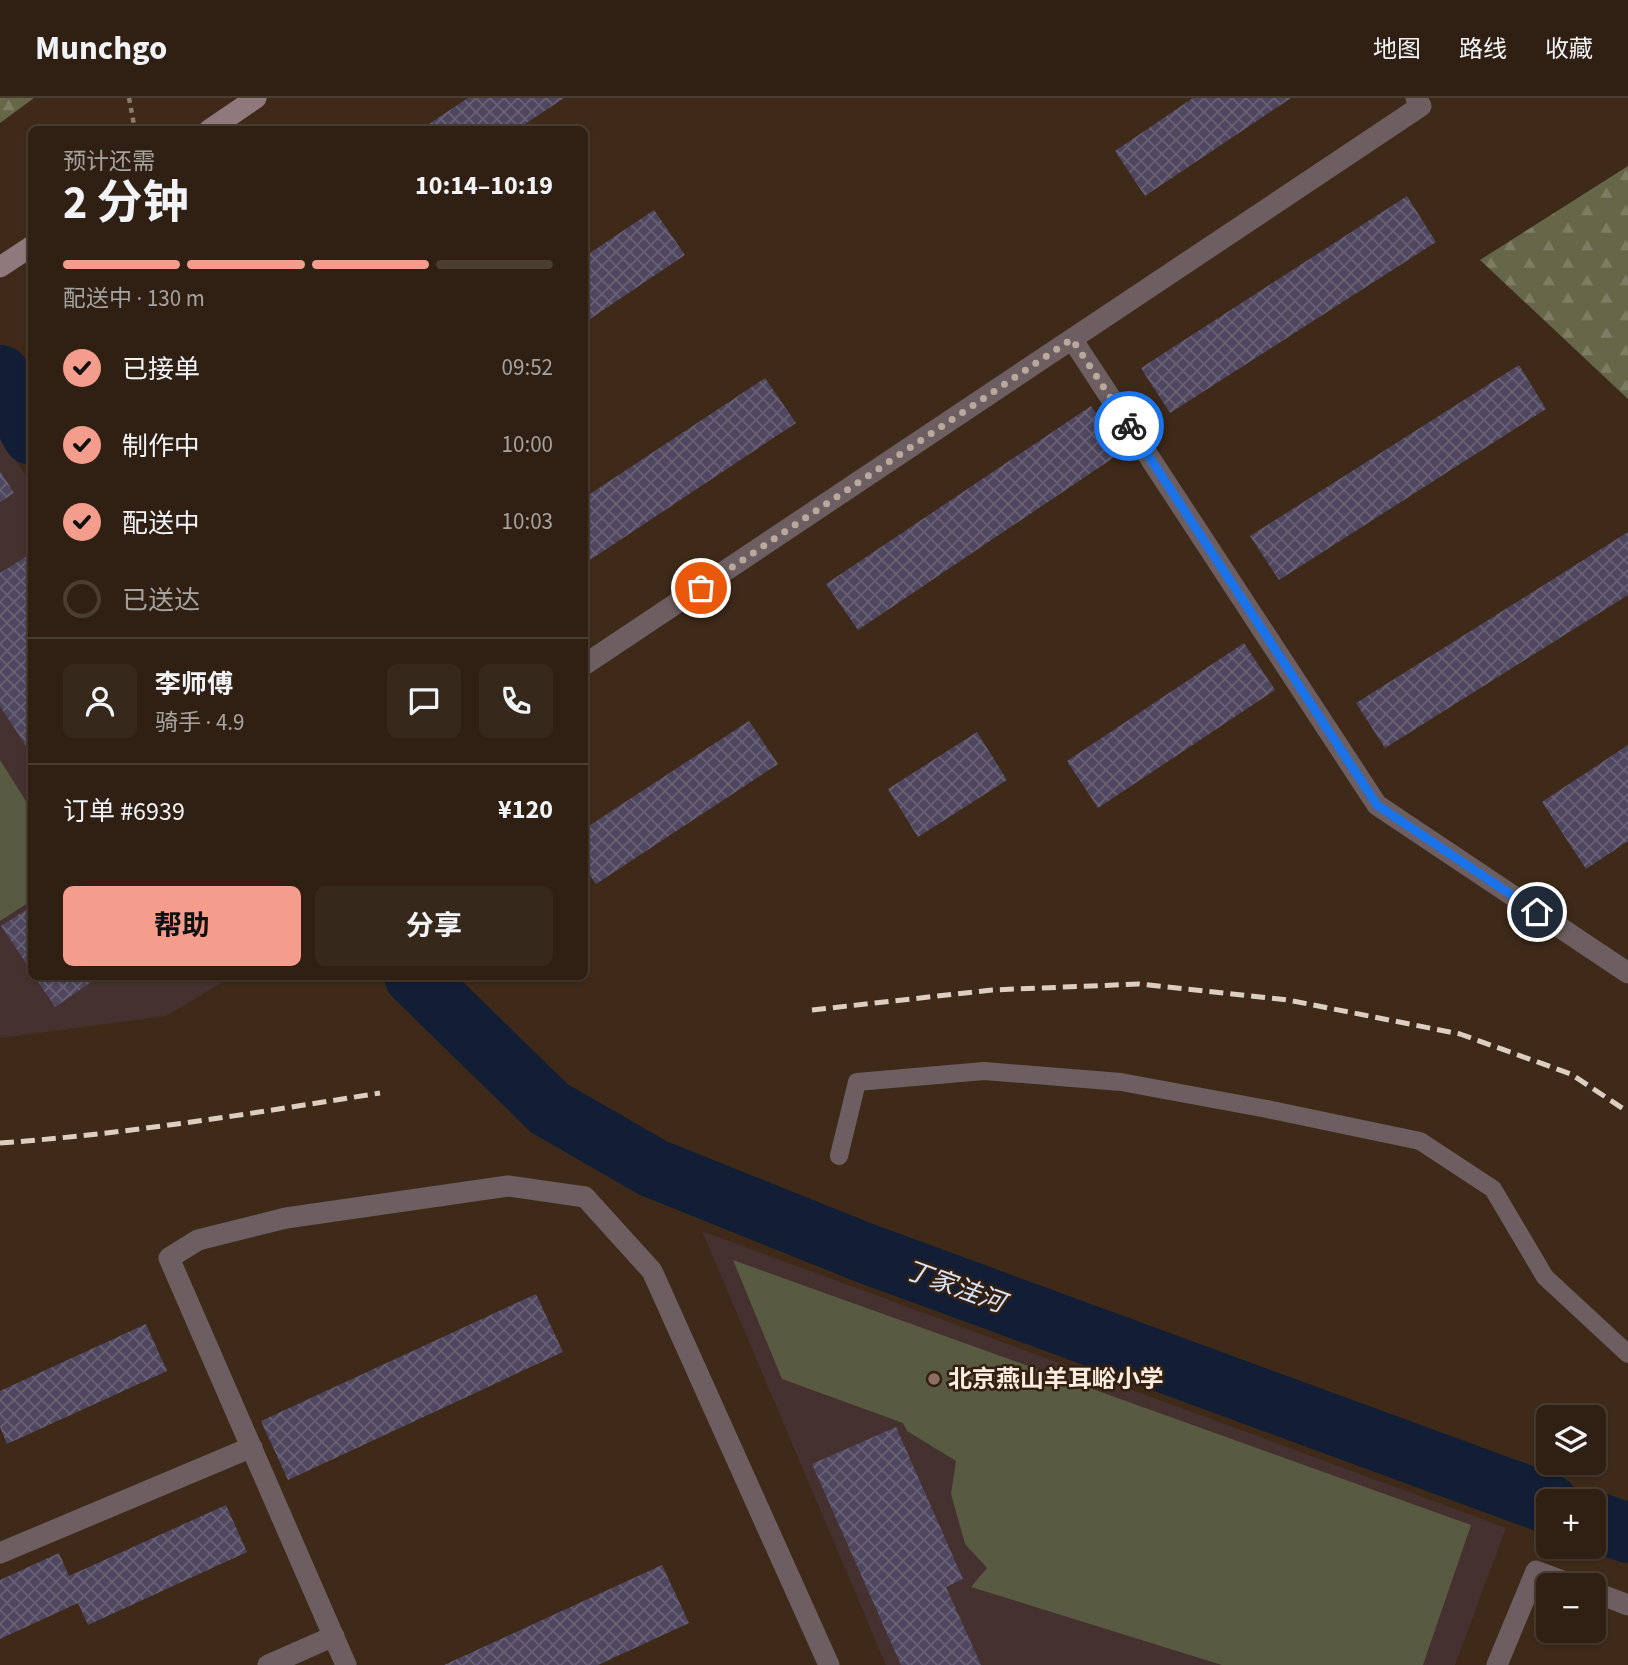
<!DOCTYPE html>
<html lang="zh">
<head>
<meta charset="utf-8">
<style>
  body { margin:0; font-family:"Source Sans 3","Noto Sans SC",sans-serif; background:#37281c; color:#f1f3f6; height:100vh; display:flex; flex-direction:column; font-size:26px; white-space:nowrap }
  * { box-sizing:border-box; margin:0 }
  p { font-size:23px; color:#a7a3a0 }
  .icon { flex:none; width:38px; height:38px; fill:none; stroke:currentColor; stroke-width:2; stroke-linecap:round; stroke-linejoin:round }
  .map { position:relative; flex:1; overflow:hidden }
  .side { position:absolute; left:28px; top:28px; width:560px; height:854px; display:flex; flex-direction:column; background:#2f2013; border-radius:10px; box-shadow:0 2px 5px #0004,0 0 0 2px #4a3e33 }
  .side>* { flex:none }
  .fabs { position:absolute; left:1536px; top:1307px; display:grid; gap:14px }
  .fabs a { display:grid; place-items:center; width:70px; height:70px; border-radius:10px; background:#2f2013; box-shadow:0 2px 5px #0004,0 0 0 2px #4a3e33; font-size:35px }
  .pin { position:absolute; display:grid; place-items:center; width:60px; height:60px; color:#fff; margin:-30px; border:4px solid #fff; border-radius:50%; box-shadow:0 2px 7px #0007 }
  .courier { position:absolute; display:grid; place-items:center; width:70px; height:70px; margin:-35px; border:5px solid #1a73e8; border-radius:50%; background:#fff; color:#222; box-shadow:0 2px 9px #0007 }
  .headline em { font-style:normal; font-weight:700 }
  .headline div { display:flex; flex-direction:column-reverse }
  .headline { display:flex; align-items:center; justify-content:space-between; height:119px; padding:0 35px }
  h1 { font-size:46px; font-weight:700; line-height:52px }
  .bar { display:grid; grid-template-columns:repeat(4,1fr); gap:10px 7px; align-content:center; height:84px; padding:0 35px }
  .bar i { height:9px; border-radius:5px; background:#4a3e33 }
  .bar .on { background:#f49d8c }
  .bar p { grid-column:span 4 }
  .line { display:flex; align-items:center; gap:18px; padding:0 35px; border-top:2px solid #4a3e33 }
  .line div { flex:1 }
  .round { display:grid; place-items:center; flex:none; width:74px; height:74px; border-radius:10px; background:#37281c }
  ol { padding:0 35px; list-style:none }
  li { display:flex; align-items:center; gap:21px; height:77px }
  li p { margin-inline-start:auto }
  li .icon { padding:7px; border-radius:50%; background:#f49d8c; color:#111; stroke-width:4 }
  li:last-child { color:#a7a3a0 }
  li i { width:38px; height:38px; border:4px solid #4a3e33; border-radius:50% }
  .cta { display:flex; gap:14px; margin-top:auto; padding:14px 35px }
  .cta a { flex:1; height:80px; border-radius:10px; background:#f49d8c; color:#111; font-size:28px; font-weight:700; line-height:80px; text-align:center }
  .cta a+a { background:#37281c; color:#f1f3f6 }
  header { display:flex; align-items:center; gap:42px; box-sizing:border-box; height:98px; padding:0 35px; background:#2f2013; border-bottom:2px solid #4a3e33 }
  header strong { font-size:33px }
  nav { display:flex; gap:38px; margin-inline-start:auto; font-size:24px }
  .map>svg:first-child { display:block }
</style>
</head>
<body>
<header>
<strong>Munchgo</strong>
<nav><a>地图</a><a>路线</a><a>收藏</a></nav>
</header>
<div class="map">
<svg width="1628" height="1567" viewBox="0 0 1628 1567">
  <defs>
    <pattern id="forest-firs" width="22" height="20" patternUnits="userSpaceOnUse" patternTransform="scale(1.75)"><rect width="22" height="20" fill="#656748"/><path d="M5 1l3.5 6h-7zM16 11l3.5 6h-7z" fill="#7c7d62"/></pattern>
    <pattern id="building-cross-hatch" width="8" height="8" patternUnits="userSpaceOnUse" patternTransform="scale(1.75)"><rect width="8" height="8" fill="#4f475f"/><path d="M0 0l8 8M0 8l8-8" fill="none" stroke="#696276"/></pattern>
  </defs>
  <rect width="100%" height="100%" fill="#3f2a19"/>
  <!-- education -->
  <path fill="#45312f" d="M0,338L31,386L32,878L231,879L166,918L0,940Z
    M702,1133L1506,1430L1455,1567H886Z"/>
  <!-- grass -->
  <path fill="#595a42" d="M0,662L31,711V803L0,823Z
    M733,1162L1471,1427L1423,1567H1222L971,1489L987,1470L965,1446L951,1396L956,1363L907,1333L903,1325L782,1281Z"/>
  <!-- forest -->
  <path fill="url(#forest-firs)" d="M0,0H34L0,25Z
    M1628,68V301L1480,162Z"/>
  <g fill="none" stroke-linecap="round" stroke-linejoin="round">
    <!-- river -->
    <path stroke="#121e35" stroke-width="60" d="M0,277L32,337
      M414,878L549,1010L653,1070L865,1155L1549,1406
      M1594,1423L1628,1435"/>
  </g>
  <!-- building -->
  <path fill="url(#building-cross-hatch)" d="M468,0H564L516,32H420Z
    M1193,0H1291L1145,98L1115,53Z
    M1407,98L1436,144L1170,315L1141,270Z
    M654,112L685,157L584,225V159Z
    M1519,267L1546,311L1279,482L1250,438Z
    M765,280L796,325L584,466V400Z
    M1091,308L1122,354L858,532L826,486Z
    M0,373L14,395L0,404Z
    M1628,434V497L1385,650L1356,605Z
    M32,455V657L0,608V475Z
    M1244,545L1275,592L1098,710L1067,663Z
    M749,623L778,666L596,786L584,769V731Z
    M977,634L1007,682L918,739L888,691Z
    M1628,647V743L1586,771L1542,704Z
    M32,808V874L1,828Z
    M34,878H100L55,909Z
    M536,1196L563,1254L288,1382L261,1323Z
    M146,1226L167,1273L7,1346L0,1329V1293Z
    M896,1329L963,1481L946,1489L981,1567H901L812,1366Z
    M226,1407L247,1454L88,1527L78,1505L0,1541V1482L59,1455L69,1478Z
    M662,1467L689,1525L598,1567H444Z"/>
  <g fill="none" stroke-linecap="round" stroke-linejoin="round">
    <!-- path -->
    <path stroke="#8d7b6d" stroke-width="4.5" stroke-dasharray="5 5" stroke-linecap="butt" d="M129,0L135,32"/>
    <!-- lane -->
    <path stroke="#6d5f61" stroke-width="18" d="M839,1058L857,984L984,973L1121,984L1267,1011L1420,1043L1493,1091L1545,1179L1628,1256"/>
    <!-- street -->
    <path stroke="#6d5f61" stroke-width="21" d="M1072,241L1377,707L1628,875
      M584,567L1421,8L1416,0
      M0,1455L252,1349
      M1594,1494L1628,1507
      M268,1567L334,1538
      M346,1567L169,1160L198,1142L286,1120L508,1088L585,1099L652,1173L829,1567
      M1497,1567L1536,1473L1576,1488"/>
    <!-- secondary -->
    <path stroke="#8f797d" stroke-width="21" d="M209,32L256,0
      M0,169L32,148"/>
    <!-- rail -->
    <path stroke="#ddcec2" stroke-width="5" stroke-dasharray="14 7" stroke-linecap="butt" d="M812,912L992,892L1139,886L1288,902L1460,936L1571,976L1628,1014
      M0,1045C127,1036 254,1015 380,995"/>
  </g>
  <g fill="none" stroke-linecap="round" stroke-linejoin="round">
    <!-- done -->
    <path stroke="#b9a99c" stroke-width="7" stroke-dasharray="0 12.6" d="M701,490L1072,241L1129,328"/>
    <!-- route -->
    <path stroke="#1a73e8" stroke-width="9" d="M1129,328L1377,707L1537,814"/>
  </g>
  <!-- markers -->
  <circle fill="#8d6e63" stroke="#342010" stroke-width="2.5" cx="934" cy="1281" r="7"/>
  <g text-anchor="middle" stroke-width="5" stroke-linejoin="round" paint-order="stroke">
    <!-- poi labels -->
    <g font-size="24" font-weight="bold" fill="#fbede2" stroke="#342010" text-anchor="start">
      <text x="948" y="1289">北京燕山羊耳峪小学</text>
    </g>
    <!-- water labels -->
    <g font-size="26" font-style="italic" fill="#d6e2f6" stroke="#342010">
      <text transform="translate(955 1188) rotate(20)" y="9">丁家洼河</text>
    </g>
  </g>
</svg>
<div class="fabs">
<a><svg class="icon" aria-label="layers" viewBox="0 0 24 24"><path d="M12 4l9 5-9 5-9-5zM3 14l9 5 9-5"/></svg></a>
<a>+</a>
<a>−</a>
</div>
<div class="pin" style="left:701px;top:490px;background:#ea580c"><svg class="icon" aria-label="bag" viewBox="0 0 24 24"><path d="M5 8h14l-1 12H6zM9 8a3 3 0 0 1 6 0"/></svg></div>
<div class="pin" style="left:1537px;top:814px;background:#1f2937"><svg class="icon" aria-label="home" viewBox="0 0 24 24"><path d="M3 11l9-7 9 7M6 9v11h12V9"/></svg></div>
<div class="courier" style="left:1129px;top:328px"><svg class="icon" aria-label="bike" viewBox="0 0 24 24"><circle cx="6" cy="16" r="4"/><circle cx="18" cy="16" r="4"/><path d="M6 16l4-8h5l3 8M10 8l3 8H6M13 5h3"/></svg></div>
<section class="side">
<div class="headline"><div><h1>2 分钟</h1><p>预计还需</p></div><em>10:14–10:19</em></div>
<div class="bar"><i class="on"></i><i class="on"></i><i class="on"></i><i></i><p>配送中 · 130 m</p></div>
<ol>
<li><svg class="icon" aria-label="check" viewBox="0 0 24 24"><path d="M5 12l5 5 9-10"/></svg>已接单<p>09:52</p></li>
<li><svg class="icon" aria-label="check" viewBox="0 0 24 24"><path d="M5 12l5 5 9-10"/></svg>制作中<p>10:00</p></li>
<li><svg class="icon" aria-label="check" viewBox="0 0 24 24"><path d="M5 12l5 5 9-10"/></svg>配送中<p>10:03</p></li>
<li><i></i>已送达</li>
</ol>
<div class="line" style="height:126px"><a class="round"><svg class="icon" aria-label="person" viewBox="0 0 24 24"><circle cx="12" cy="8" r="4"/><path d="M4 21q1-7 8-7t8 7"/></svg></a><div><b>李师傅</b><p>骑手 · 4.9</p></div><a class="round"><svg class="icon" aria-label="chat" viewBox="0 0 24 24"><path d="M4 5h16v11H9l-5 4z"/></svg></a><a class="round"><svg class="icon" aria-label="phone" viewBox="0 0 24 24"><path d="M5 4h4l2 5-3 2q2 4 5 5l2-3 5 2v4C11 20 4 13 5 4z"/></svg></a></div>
<div class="line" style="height:91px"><div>订单 #6939</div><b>¥120</b></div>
<div class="cta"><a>帮助</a><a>分享</a></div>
</section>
</div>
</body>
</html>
